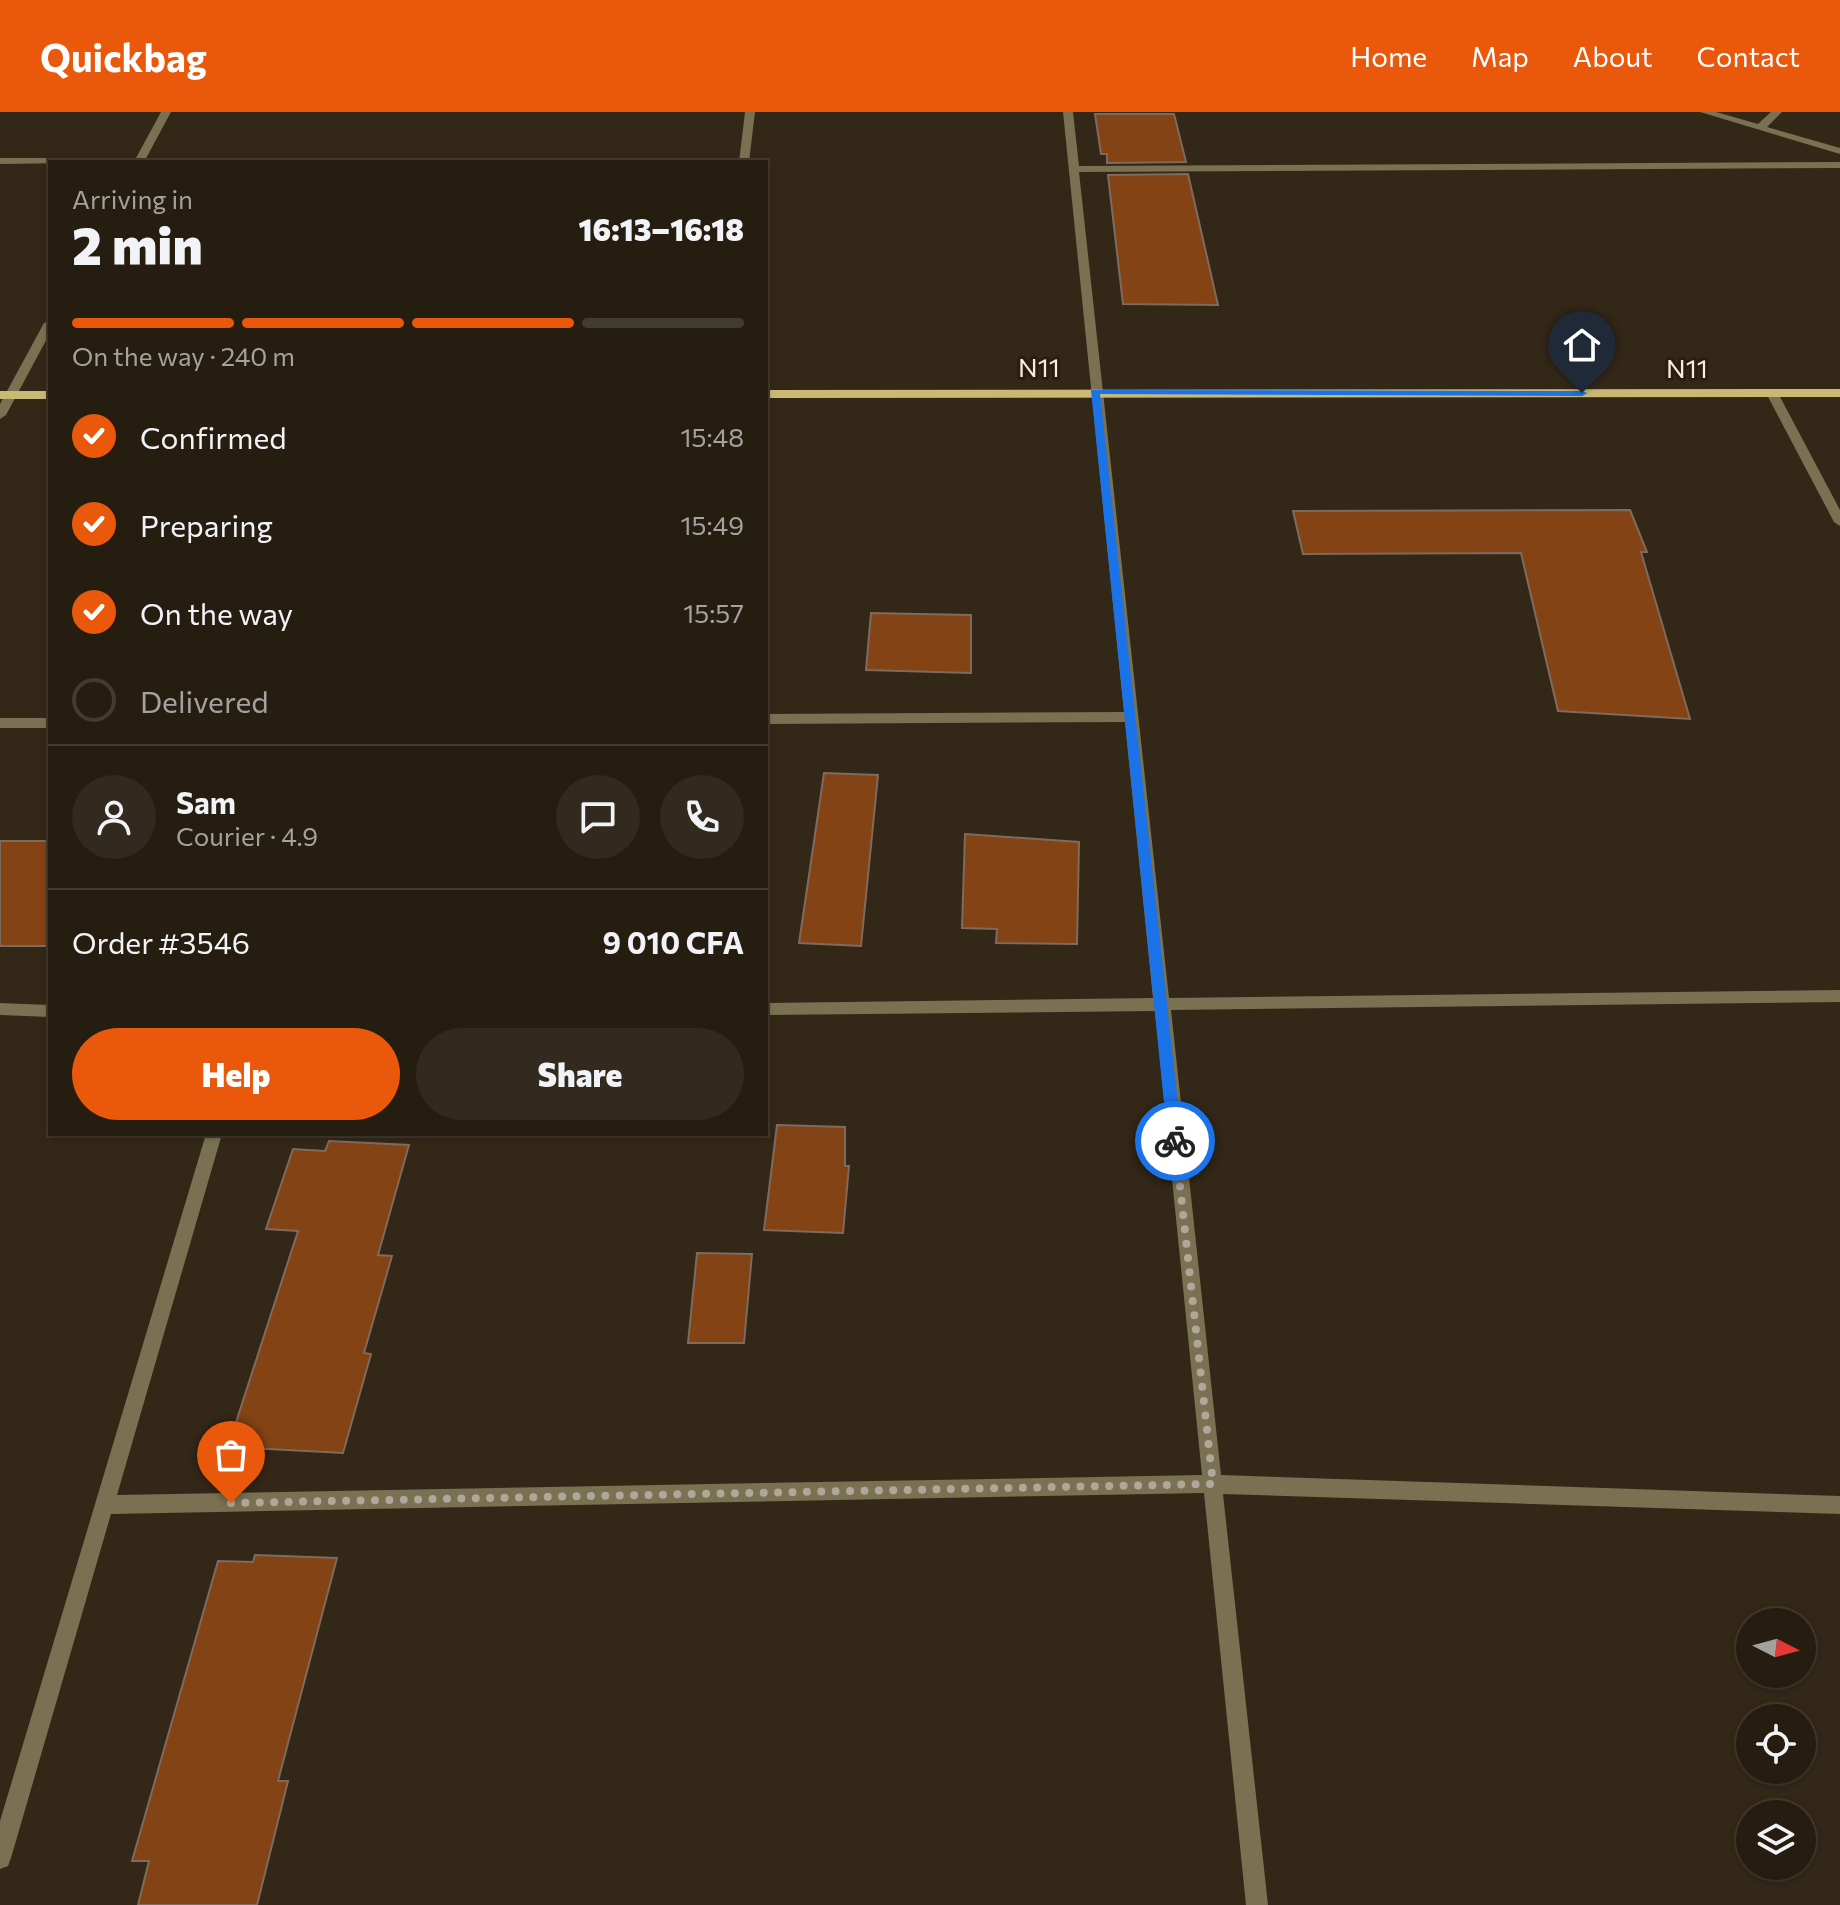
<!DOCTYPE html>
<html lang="en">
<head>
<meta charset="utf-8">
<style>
  body { margin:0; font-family:Commissioner,sans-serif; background:#322a1f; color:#f1f3f6; height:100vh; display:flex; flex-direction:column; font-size:30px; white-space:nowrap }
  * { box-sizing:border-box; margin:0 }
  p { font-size:26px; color:#a4a29f }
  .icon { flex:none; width:44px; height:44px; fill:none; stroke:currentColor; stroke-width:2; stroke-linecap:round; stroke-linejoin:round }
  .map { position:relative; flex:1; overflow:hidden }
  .panel { position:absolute; left:48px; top:48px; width:720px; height:976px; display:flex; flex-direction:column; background:#261d11; border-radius:0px; box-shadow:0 2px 6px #0004,0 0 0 2px #423b31 }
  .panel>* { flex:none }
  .needle { width:52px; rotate:96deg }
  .tools { position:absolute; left:1736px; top:1496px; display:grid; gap:16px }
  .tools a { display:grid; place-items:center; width:80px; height:80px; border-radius:50%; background:#261d11; box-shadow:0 2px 6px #0004,0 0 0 2px #423b31; font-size:40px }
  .pin { position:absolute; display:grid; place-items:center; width:68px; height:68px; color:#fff; margin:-82px -34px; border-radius:50% 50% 50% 0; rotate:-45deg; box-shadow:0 0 8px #0007 }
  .pin .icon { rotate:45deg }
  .courier { position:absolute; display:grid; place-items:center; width:80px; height:80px; margin:-40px; border:6px solid #1a73e8; border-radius:50%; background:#fff; color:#222; box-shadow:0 2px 10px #0007 }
  .headline em { font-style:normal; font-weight:800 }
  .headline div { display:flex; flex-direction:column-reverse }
  .headline { display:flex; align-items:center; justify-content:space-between; height:136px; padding:0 24px }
  h1 { font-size:52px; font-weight:800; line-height:60px }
  .bar { display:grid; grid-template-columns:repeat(4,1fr); gap:12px 8px; align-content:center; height:96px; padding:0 24px }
  .bar i { height:10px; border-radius:6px; background:#423b31 }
  .bar .on { background:#ea580c }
  .bar p { grid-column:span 4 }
  .line { display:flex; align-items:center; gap:20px; padding:0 24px; border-top:2px solid #423b31 }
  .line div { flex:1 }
  .round { display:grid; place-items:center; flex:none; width:84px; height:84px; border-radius:42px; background:#322a1f }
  ol { padding:0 24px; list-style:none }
  li { display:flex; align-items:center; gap:24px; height:88px }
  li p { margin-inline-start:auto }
  li .icon { padding:8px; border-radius:50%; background:#ea580c; color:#fff; stroke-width:4 }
  li:last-child { color:#a4a29f }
  li i { width:44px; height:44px; border:4px solid #423b31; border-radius:50% }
  .button { display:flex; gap:16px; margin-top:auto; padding:16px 24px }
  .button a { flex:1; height:92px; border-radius:48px; background:#ea580c; color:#fff; font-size:32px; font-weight:800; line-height:92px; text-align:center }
  .button a+a { background:#322a1f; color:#f1f3f6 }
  header { display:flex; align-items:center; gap:48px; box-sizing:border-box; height:112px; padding:0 40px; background:#ea580c; color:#fff }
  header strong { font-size:38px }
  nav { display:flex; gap:44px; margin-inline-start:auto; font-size:28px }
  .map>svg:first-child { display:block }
</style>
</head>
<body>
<header>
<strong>Quickbag</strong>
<nav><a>Home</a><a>Map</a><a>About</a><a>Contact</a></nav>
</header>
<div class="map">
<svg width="1840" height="1793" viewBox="0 0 1840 1793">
  <rect width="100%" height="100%" fill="#332717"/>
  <!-- building -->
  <path fill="#834314" stroke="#7f6a5e" stroke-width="2" d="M1095,2H1174L1186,50L1107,51V42H1101Z
    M1188,62L1218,193L1123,192L1108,63Z
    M1630,398L1647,440H1641L1690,607L1558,599L1521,441L1303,442L1293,399Z
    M871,501L971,503V561L866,558Z
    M824,661L878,663L861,834L799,831Z
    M965,722L1079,730L1077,832L996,831L997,817L962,816Z
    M0,729H50V834H0Z
    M777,1013L845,1015V1054H849L843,1121L764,1118Z
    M329,1029L409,1033L378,1143L392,1144L364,1241L371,1242L343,1341L228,1335L298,1119L266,1117L293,1037L325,1039Z
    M697,1141L752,1142L744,1231H688Z
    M255,1443L337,1446L278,1669H288L257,1793H138L149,1749H132L218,1449L253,1450Z"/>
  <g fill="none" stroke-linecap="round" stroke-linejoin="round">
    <!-- street -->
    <path fill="#797151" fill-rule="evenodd" d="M161,0H171L144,50L0,52V46H136Z
      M745,0H755L749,50H739Z
      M1063,0H1073L1079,54L1840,50V56L1079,60L1169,886L1840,878V890L1171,898L1221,1363L1840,1384V1402L1223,1382L1268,1793H1246L1204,1381L111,1402L11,1746L8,1754L0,1757V1709L206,1022H222L117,1383L1202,1363L1155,899L766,903V891L1153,886L1125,610L766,612V602L1124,600Z
      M1700,0H1716L1758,12L1771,0H1782L1767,15L1840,36V42Z
      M50,208V221L6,303L0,307V292L44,211Z
      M1772,278L1778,281L1840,398V414L1834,410L1766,281Z
      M0,606H50V616H0Z
      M0,891L50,893V905L0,903Z"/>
    <!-- primary -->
    <path fill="#cab975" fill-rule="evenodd" d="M1840,277V285L766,286V278Z
      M0,279H50V287H0Z"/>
  </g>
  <!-- route -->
  <path fill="#1a73e8" d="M1091,278L1582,279L1587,281L1582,284L1100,282L1182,1029L1175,1035L1168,1029Z"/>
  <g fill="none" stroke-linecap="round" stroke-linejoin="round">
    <!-- done -->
    <path stroke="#b0a79b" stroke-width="8" stroke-dasharray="0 14.4" d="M231,1391L1213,1372L1175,1029"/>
  </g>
  <g text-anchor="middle" stroke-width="6" stroke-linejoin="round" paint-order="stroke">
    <!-- far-street labels -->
    <g font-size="26" fill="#f4ece2" stroke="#291d0e">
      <text x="1039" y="265">N11</text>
      <text x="1687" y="266">N11</text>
    </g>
  </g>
</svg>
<div class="tools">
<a><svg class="needle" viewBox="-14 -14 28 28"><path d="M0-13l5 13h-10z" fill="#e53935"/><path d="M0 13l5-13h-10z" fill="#a4a29f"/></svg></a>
<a><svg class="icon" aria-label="locate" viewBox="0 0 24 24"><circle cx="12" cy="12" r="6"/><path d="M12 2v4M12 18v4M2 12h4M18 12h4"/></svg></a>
<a><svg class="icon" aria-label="layers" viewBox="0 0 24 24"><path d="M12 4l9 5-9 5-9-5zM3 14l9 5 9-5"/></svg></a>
</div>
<div class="pin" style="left:231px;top:1391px;background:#ea580c"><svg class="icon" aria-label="bag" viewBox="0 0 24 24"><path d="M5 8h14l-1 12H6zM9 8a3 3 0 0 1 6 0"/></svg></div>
<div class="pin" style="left:1582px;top:281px;background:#1f2937"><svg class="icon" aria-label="home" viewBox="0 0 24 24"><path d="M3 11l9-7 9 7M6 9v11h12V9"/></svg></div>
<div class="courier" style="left:1175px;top:1029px"><svg class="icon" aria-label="bike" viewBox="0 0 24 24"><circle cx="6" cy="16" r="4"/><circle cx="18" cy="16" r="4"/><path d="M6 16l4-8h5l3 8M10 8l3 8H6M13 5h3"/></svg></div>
<section class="panel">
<div class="headline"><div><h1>2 min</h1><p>Arriving in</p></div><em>16:13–16:18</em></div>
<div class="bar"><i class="on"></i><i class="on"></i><i class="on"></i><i></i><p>On the way · 240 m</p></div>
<ol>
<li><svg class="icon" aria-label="check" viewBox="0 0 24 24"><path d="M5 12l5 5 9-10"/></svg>Confirmed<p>15:48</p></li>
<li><svg class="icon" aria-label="check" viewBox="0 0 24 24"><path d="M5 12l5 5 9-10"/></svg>Preparing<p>15:49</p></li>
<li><svg class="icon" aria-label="check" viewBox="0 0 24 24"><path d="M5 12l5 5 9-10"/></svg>On the way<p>15:57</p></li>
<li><i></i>Delivered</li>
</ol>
<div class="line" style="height:144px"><a class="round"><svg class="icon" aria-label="person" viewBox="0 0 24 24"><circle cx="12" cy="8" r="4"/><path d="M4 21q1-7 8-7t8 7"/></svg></a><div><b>Sam</b><p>Courier · 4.9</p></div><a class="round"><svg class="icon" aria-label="chat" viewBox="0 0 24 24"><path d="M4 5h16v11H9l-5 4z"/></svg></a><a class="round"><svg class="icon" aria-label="phone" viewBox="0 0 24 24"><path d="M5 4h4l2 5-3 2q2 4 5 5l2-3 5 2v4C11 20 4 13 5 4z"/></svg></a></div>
<div class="line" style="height:104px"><div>Order #3546</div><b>9 010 CFA</b></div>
<div class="button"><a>Help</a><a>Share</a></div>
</section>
</div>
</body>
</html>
